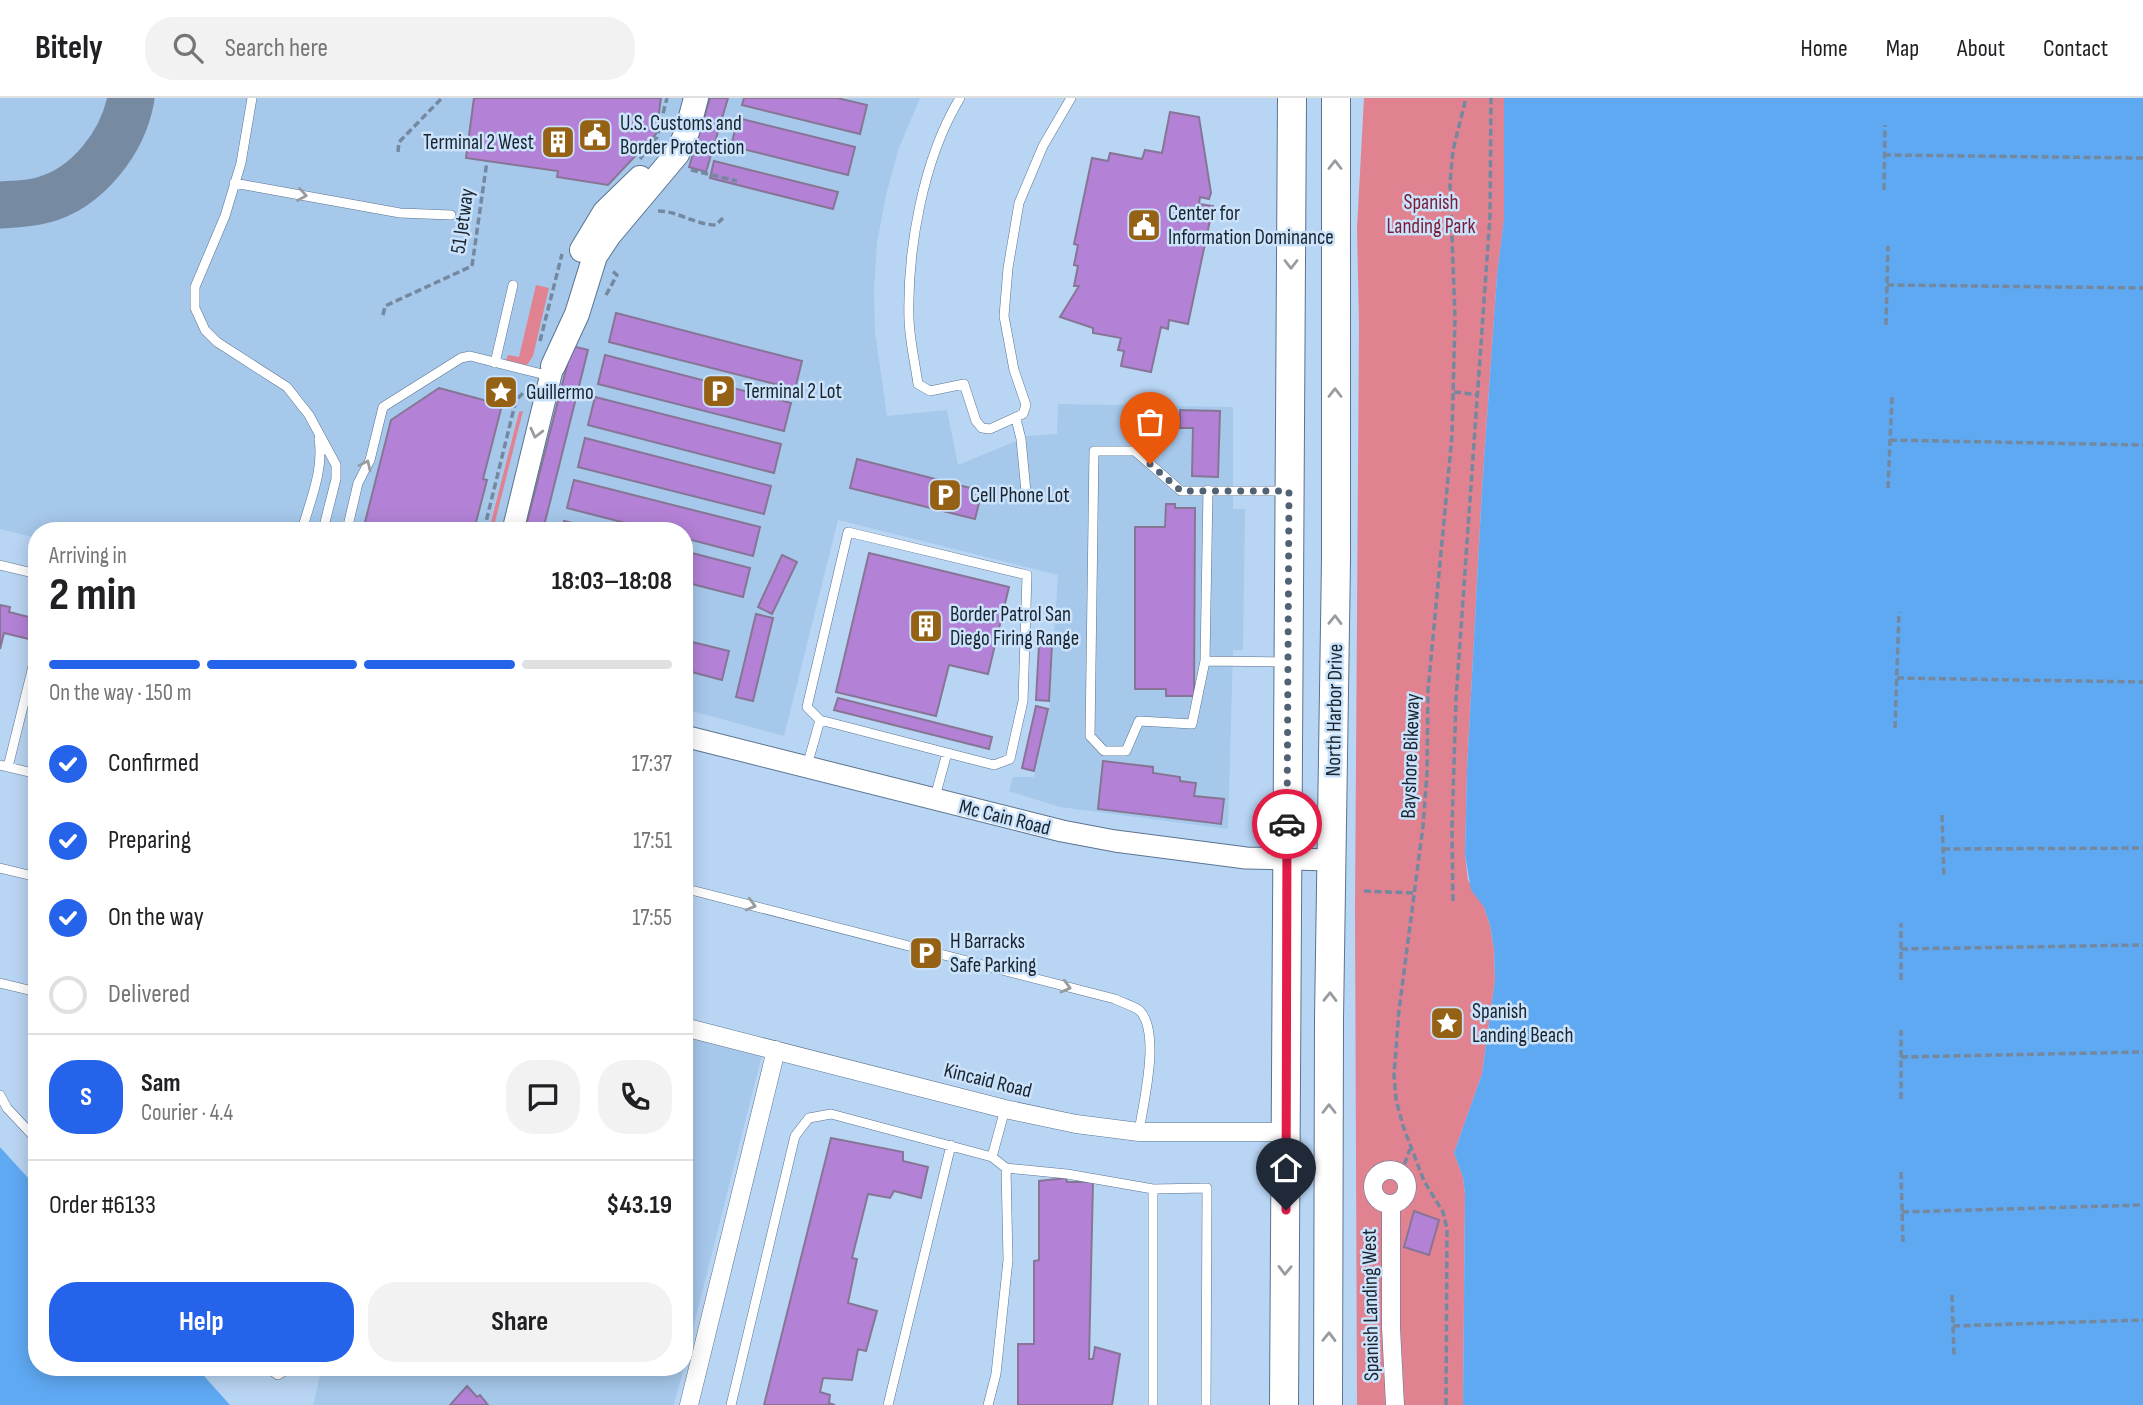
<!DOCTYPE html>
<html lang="en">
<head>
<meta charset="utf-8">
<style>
  body { margin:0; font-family:"Sofia Sans Condensed",sans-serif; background:#f2f2f2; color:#202124; height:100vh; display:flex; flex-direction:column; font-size:26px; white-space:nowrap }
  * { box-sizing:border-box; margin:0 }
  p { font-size:23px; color:#757577 }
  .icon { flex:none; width:38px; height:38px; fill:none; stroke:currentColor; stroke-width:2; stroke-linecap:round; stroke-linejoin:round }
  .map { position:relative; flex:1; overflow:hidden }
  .panel { position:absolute; left:28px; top:424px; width:665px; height:854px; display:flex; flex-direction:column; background:#fff; border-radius:28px; box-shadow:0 4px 18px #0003 }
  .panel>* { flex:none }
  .pin { position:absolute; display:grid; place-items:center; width:60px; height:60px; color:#fff; margin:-72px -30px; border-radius:50% 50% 50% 0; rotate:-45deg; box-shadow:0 0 7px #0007 }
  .pin .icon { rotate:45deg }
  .courier { position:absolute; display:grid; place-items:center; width:70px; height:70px; margin:-35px; border:5px solid #e11d48; border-radius:50%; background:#fff; color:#222; box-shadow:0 2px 9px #0007 }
  .summary em { font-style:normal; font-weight:700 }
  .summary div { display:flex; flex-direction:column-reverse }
  .summary { display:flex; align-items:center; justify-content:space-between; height:119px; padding:0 21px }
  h1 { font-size:46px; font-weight:700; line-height:52px }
  .bar { display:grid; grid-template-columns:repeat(4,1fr); gap:10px 7px; align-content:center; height:84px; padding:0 21px }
  .bar i { height:9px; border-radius:5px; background:#e0e0e0 }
  .bar .selected { background:#2563eb }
  .bar p { grid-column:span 4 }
  .line { display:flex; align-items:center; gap:18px; padding:0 21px; border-top:2px solid #e0e0e0 }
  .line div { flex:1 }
  .round { display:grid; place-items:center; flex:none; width:74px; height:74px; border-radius:28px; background:#f2f2f2 }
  ol { padding:0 21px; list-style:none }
  li { display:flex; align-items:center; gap:21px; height:77px }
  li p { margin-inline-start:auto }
  li .icon { padding:7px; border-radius:50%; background:#2563eb; color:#fff; stroke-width:4 }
  li:last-child { color:#757577 }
  li i { width:38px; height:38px; border:4px solid #e0e0e0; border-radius:50% }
  .button { display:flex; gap:14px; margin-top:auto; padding:14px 21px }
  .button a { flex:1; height:80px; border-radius:28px; background:#2563eb; color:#fff; font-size:28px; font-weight:700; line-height:80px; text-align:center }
  .button a+a { background:#f2f2f2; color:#202124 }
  header { display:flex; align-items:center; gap:42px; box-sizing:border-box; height:98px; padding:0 35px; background:#fff; border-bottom:2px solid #e0e0e0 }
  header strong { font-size:33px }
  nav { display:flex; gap:38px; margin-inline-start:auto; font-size:24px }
  .search { width:490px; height:63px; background:#f2f2f2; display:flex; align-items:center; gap:18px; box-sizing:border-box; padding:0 24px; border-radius:28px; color:#757577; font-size:26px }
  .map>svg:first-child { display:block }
</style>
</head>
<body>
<header>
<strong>Bitely</strong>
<div class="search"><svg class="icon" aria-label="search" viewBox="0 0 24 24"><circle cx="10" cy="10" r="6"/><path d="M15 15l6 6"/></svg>Search here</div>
<nav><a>Home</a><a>Map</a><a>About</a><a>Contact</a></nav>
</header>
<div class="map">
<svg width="2143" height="1307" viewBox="0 0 2143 1307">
  <rect width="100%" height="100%" fill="#b9d5f4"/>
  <!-- built -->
  <path fill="#a6c8eb" d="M0,0H920L899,50L886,97L877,145L874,192L875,234L887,318L947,312L958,367L1028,338L1057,336L1058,306L1233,309V411H1245L1243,552H1233L1228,731L1060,709L1009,693L1013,679H1034L1049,612L1058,477L838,422L784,638L684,611V432H37V440L0,431Z
    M684,938L762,957L684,1266Z
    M322,1269H684L674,1307H313Z"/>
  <!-- green -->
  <path fill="#e18291" d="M1364,0H1504V122L1497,178L1482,391L1467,671L1465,757L1468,782L1484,809L1490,827L1494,851L1495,882L1482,976L1454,1055L1463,1079L1465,1096L1463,1307H1357L1355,811L1359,226L1357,130Z
    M536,187L549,190L533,258L527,267L506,262L508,257L519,259Z
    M523,313L493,432H489L519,314Z"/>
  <!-- water -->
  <path fill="#5fa9f3" d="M1504,0H2143V1307H1463L1465,1096L1463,1079L1454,1055L1482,976L1495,882L1494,851L1490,827L1484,809L1471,792L1465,757L1467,671L1482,391L1497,178L1504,121Z
    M0,1049L37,1090V1269H196L230,1307H0Z"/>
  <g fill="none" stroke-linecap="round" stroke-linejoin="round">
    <!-- taxiway -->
    <path stroke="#768aa1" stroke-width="47" d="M0,107C15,106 29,106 43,102C88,90 123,44 131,0"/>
  </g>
  <!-- building -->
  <path fill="#b382d7" stroke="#877596" stroke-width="2" d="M474,0H661L656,36L608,87L557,79L558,73L466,60Z
    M710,0H728L706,74L689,69Z
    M744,0H837L867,7L860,36L742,7Z
    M1170,14L1199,19L1211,95L1209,101L1200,99L1199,106L1213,108L1188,226L1169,222L1168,231L1161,229L1151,274L1121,268L1124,253L1118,252L1121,240L1093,235V230L1060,219L1079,188H1074L1078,168L1074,167L1078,147L1074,146L1092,60L1108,63L1110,55L1142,61L1145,52L1162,55Z
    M738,20L855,49L848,77L731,48Z
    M714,63L838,94L833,111L710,80Z
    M616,215L802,263L795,291L609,244Z
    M572,248L588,252L543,432H525Z
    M605,257L791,305L784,333L598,286Z
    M439,290L502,307L483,381L487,382L474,432H363L391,322Z
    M595,299L781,346L774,375L588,327Z
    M1180,312L1220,313L1218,379L1192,378L1193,330H1180Z
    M585,340L771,388L764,416L578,369Z
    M857,361L982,393L975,421L850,390Z
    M574,382L760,429L753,458L684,440V432H653L567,410Z
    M1166,406H1175V410H1195L1194,598H1166V591H1135V429H1165Z
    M564,423L601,432H562Z
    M684,453L750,470L743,499L684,484Z
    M869,455L1009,489L988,576L949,567L936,618L836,594Z
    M782,457L797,464L772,516L758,509Z
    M0,507L10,509L9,514L37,521V543L4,535L0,551Z
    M756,516L773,520L753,603L736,599Z
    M684,542L729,553L722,582L684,572Z
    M1039,547H1052L1049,603L1036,602Z
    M838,600L992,639L989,651L834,612Z
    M1036,608L1048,611L1034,673L1022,670Z
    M1103,663L1153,669V675L1180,679V683L1196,685L1194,698L1224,701L1221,726L1098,711Z
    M831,1040L903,1054V1063L928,1069L921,1100L894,1093L890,1100L868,1096L852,1160L857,1161L848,1205L877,1213L866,1253L858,1251L852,1282L823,1280L820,1294L830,1297L829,1305L835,1307H764Z
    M1066,1080L1067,1084H1093L1089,1261H1093L1095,1249L1120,1256L1112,1307H1018V1246H1034V1163L1039,1162V1083Z
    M1414,1113L1439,1122L1429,1157L1404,1149Z
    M467,1288L477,1299L480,1297L488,1307H450Z"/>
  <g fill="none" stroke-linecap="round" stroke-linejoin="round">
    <!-- service casing -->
    <g stroke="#5a7490" stroke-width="10">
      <path id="service" d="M252,0L241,65L225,118L195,189V210L205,232L217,244L287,289L309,317L336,367V381L323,432
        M960,0C923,61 907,151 909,222C910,244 915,265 918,286L930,293L964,286L976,323L982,330L990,331L1023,316L1026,307L1014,272L1004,218L1008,170L1019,105L1043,48L1071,0
        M234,85L400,115L451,117
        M495,265L513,187
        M1016,321L1021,341L1026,394
        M302,432C310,403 324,372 319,341
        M347,432L358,385L370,362L383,309L461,260L470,258L550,278
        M848,434L1027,477L1023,603L1010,661L994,667L820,622L807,609Z
        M0,467L37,476
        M1205,563L1208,392
        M1287,564L1205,563L1192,626L1139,623L1126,653H1104L1090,638L1094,353H1135L1181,393H1287
        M0,667L37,676
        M807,668L820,622
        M8,669L33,568
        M935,699L947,655
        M0,770L37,779
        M684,792L695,793L1115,901C1122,905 1135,908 1140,913C1161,936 1143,1005 1139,1034
        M0,885L37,894
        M0,997L7,1010L37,1042
        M992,1059L1005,1011
        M266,1269L278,1277L291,1269
        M731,1307L795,1038L809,1020L831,1016L992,1059L1006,1070L1067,1076L1153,1091L1207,1090L1206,1307
        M888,1307L951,1047
        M988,1307L996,1276L1008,1162L1006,1070
        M1153,1307V1091"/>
    </g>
    <!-- minor casing -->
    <g stroke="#5a7490" stroke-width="19">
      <path id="minor" d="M684,929L1005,1011L1076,1026L1139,1034H1287
        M1373 1089a17 17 0 1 1 34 0a17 17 0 1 1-34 0Z
        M1391,1107V1230L1395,1307
        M689,1307L776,952"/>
    </g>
    <!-- tertiary casing -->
    <g stroke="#5a7490" stroke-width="23">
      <path id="tertiary" d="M513,432L553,268
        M684,638L1062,733L1115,743L1246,760L1331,762"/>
    </g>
    <!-- secondary casing -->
    <g stroke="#5a7490" stroke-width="26">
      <path id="secondary" d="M582,152L605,114L640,80
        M553,268L577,216L595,158L609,137L677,56L687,34L696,0"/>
    </g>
    <!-- primary casing -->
    <g stroke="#5a7490" stroke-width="30">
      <path id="primary" d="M1284,1307L1292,0
        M1328,1307L1329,921L1336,462V0"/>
    </g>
    <!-- path -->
    <path stroke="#74899f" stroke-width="3.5" stroke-dasharray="7 3.5" stroke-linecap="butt" d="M398,54L399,44L442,0
      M1884,57L2143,60
      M640,61L657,39L667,0
      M691,72L737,83
      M1884,92L1885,27
      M658,113C678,113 696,127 716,127L723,120
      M1887,187L2143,190
      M606,197L617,177L611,172
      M383,217L385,208L472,168L487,63
      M1886,227L1888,148
      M540,243L562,156
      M1454,294L1479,297
      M1890,342L2143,347
      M1888,390L1892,298
      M484,432L516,302L527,291
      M1897,580L2143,584
      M1895,630L1899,514
      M1942,717L1944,780
      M1943,751L2143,750
      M1364,793L1413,795
      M1453,803L1452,730L1456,601L1490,118L1491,0
      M1901,851L2143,847
      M1901,882V825
      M1901,959L2143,954
      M1901,1001V932
      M1901,1074L1903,1145
      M1401,1076L1410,1051
      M1902,1114L2143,1107
      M1952,1197L1954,1260
      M1953,1228L2143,1222
      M1446,1307L1447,1131L1443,1114L1424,1083L1403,1028L1396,1001L1394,977L1399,912L1423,728L1427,675L1428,592L1452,338L1455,220L1450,85L1453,52L1466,0"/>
    <!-- service -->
    <use href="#service" stroke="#fff" stroke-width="9"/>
    <!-- minor -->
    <use href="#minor" stroke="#fff" stroke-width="18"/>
    <!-- tertiary -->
    <use href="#tertiary" stroke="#fff" stroke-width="21"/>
    <!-- secondary -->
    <use href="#secondary" stroke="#fff" stroke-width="24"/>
    <!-- primary -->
    <use href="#primary" stroke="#fff" stroke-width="28"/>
  </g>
  <!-- one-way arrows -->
  <defs><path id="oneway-chevron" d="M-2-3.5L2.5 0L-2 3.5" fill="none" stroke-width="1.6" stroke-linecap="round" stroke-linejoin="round" transform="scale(1.75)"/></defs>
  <g stroke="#989ca1">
    <use href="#oneway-chevron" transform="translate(1335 67) rotate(-90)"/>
    <use href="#oneway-chevron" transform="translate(302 97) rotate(10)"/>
    <use href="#oneway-chevron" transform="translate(1291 166) rotate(90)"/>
    <use href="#oneway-chevron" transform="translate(1335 295) rotate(-90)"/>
    <use href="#oneway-chevron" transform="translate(536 335) rotate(104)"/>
    <use href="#oneway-chevron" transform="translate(366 367) rotate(-65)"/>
    <use href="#oneway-chevron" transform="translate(1335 522) rotate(-89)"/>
    <use href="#oneway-chevron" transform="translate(751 807) rotate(15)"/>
    <use href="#oneway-chevron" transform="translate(1066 889) rotate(15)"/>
    <use href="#oneway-chevron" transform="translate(1330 899) rotate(-89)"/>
    <use href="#oneway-chevron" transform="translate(1329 1011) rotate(-90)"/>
    <use href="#oneway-chevron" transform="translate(1285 1172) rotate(91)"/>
    <use href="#oneway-chevron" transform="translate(1329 1239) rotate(-89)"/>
  </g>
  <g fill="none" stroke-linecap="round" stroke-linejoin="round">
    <!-- done -->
    <path stroke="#516274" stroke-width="7" stroke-dasharray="0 12.6" d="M1150,366L1181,393H1289L1287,726"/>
    <!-- route -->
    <path stroke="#e11d48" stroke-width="9" d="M1286,1112L1287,726"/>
  </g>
  <!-- icons -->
  <defs>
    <g id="civic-square" transform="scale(1.75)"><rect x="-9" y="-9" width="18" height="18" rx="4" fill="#956115" stroke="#cbe2fb"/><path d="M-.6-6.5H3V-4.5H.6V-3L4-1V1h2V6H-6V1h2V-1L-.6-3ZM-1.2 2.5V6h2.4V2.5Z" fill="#fff"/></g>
    <g id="building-square" transform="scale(1.75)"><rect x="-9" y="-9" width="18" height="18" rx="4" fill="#956115" stroke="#cbe2fb"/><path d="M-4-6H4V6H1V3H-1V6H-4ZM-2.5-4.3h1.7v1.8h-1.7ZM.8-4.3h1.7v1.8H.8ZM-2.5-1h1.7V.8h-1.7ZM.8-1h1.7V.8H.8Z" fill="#fff"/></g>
    <g id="parking-square" transform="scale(1.75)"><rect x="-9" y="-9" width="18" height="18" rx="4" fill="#956115" stroke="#cbe2fb"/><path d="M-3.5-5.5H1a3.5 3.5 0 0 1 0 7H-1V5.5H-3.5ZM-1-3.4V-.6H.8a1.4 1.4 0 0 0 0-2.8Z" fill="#fff"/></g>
    <g id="sight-square" transform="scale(1.75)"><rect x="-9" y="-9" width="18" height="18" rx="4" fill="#956115" stroke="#cbe2fb"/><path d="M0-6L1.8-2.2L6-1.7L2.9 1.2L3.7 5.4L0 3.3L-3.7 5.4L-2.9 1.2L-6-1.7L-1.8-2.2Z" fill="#fff"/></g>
  </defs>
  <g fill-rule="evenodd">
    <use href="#civic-square" x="595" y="37"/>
    <use href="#building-square" x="558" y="44"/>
    <use href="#civic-square" x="1144" y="127"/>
    <use href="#parking-square" x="719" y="293"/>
    <use href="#sight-square" x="501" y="294"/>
    <use href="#parking-square" x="945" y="397"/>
    <use href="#building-square" x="926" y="528"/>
    <use href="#parking-square" x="926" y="855"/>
    <use href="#sight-square" x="1447" y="925"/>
  </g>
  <g text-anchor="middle" stroke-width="5" stroke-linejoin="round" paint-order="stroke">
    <!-- poi labels -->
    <g font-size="21" fill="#19242f" stroke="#cbe2fb" text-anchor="start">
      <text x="620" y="32">U.S. Customs and<tspan x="620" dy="24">Border Protection</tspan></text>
      <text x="534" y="51" text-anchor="end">Terminal 2 West</text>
      <text x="1168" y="122">Center for<tspan x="1168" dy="24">Information Dominance</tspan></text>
      <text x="744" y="300">Terminal 2 Lot</text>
      <text x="526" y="301">Guillermo</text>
      <text x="970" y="404">Cell Phone Lot</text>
      <text x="950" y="523">Border Patrol San<tspan x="950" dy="24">Diego Firing Range</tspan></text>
      <text x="950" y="850">H Barracks<tspan x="950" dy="24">Safe Parking</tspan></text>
      <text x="1472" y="920">Spanish<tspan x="1472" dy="24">Landing Beach</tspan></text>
    </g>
    <!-- park labels -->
    <g font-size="21" fill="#7b1c36" stroke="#cbe2fb">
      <text x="1431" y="111">Spanish<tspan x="1431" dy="24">Landing Park</tspan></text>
    </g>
    <!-- street labels -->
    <g font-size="21" fill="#19242f" stroke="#cbe2fb">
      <text transform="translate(462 123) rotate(-82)" y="7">51 Jetway</text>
      <text transform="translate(1334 612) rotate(-89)" y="7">North Harbor Drive</text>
      <text transform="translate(1410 658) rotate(-88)" y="7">Bayshore Bikeway</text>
      <text transform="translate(1005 719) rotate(14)" y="7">Mc Cain Road</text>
      <text transform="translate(988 982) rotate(14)" y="7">Kincaid Road</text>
      <text transform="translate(1370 1207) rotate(-91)" y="7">Spanish Landing West</text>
    </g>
  </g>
</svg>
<div class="pin" style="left:1150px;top:366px;background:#ea580c"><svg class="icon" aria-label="bag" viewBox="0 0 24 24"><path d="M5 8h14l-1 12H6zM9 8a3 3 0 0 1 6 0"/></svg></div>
<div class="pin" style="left:1286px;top:1112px;background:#1f2937"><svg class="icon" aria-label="home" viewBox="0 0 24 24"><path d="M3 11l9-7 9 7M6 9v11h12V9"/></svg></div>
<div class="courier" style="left:1287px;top:726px"><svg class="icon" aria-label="car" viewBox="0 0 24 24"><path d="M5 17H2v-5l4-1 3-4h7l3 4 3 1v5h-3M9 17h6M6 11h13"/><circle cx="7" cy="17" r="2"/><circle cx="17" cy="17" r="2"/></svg></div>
<section class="panel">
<div class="summary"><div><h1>2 min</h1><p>Arriving in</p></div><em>18:03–18:08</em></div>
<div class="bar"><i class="selected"></i><i class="selected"></i><i class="selected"></i><i></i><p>On the way · 150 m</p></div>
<ol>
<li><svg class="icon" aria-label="check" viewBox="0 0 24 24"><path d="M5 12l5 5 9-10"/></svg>Confirmed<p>17:37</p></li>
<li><svg class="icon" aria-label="check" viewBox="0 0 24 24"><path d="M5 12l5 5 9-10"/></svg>Preparing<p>17:51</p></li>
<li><svg class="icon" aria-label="check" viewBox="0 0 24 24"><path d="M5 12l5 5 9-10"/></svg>On the way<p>17:55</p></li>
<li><i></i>Delivered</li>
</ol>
<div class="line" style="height:126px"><b class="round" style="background:#2563eb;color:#fff">S</b><div><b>Sam</b><p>Courier · 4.4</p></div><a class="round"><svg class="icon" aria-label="chat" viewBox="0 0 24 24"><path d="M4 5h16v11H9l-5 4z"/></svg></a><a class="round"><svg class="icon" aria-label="phone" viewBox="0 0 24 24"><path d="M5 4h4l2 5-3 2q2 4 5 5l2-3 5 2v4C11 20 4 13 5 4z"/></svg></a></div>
<div class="line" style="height:91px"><div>Order #6133</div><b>$43.19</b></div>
<div class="button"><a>Help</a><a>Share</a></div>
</section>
</div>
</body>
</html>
